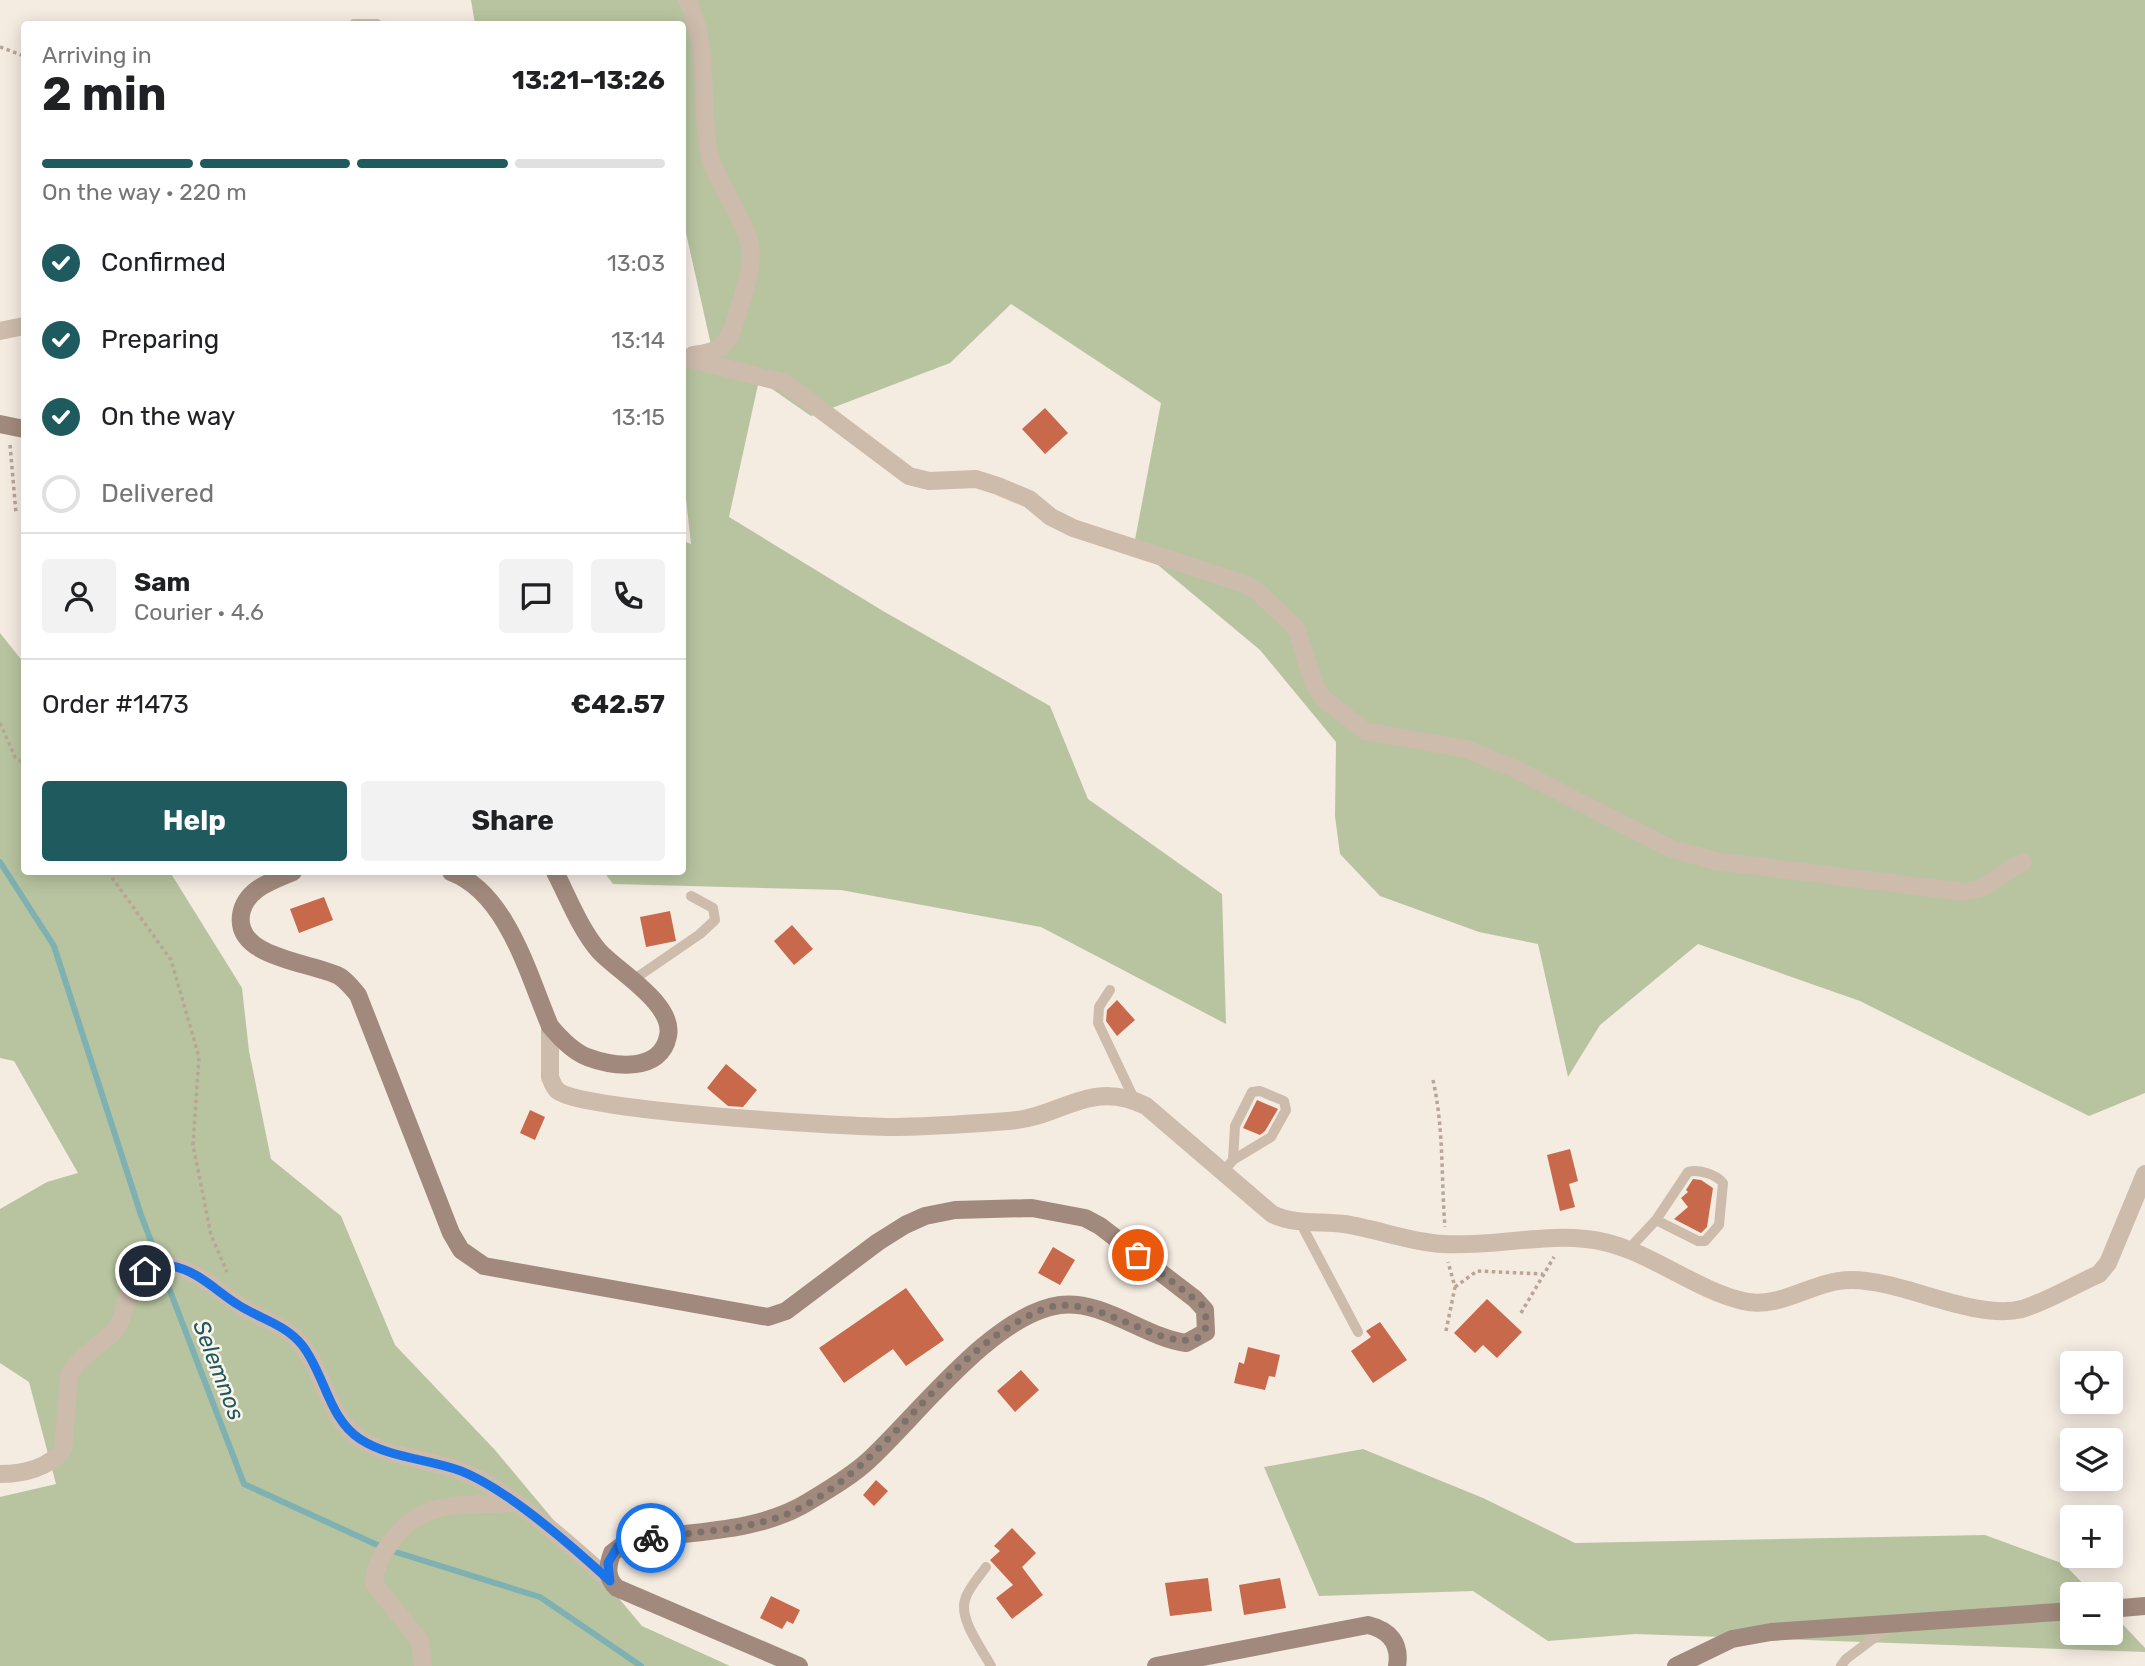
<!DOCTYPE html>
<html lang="en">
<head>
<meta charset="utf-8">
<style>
  body { margin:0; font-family:Rubik,sans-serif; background:#f2f2f2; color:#202124; height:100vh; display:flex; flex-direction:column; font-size:26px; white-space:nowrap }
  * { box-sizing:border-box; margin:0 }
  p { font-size:23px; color:#757577 }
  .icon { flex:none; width:38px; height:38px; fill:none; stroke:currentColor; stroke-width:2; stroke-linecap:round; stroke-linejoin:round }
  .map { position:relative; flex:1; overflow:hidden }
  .panel { position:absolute; left:21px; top:21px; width:665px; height:854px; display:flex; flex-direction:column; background:#fff; border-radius:7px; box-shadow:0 4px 18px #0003 }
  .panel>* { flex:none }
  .fabs { position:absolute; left:2060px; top:1351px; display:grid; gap:14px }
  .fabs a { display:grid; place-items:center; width:63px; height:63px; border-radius:7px; background:#fff; box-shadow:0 4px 18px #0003; font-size:35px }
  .pin { position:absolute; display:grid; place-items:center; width:60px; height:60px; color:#fff; margin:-30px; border:4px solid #fff; border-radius:50%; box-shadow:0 2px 7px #0007 }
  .courier { position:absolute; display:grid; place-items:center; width:70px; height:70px; margin:-35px; border:5px solid #1a73e8; border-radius:50%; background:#fff; color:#222; box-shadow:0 2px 9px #0007 }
  .head em { font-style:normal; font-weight:700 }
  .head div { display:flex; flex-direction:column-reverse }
  .head { display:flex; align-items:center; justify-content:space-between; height:119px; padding:0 21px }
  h1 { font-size:46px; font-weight:700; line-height:52px }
  .bar { display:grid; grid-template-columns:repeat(4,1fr); gap:10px 7px; align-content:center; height:84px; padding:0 21px }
  .bar i { height:9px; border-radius:5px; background:#e0e0e0 }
  .bar .current { background:#1f5a5e }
  .bar p { grid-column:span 4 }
  .line { display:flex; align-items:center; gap:18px; padding:0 21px; border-top:2px solid #e0e0e0 }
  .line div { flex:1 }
  .round { display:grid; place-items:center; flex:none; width:74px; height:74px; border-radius:7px; background:#f2f2f2 }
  ol { padding:0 21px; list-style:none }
  li { display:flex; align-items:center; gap:21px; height:77px }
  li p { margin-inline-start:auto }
  li .icon { padding:7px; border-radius:50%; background:#1f5a5e; color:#fff; stroke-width:4 }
  li:last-child { color:#757577 }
  li i { width:38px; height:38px; border:4px solid #e0e0e0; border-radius:50% }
  .cta { display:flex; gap:14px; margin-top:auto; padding:14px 21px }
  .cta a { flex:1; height:80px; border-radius:7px; background:#1f5a5e; color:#fff; font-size:28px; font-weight:700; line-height:80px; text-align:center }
  .cta a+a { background:#f2f2f2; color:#202124 }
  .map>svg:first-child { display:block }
</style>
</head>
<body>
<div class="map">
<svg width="2145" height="1666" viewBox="0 0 2145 1666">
  <rect width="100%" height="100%" fill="#f4ebe1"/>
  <!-- green -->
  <path fill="#b8c4a0" d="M471,0H2145V1093L2089,1116L1860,1001L1698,944L1600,1025L1568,1077L1538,944L1479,932L1380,896L1340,854L1335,816L1336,742L1260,650L1134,545L1161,403L1011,304L950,363L811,416L759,380L729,517L883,611L1050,706L1088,799L1222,894L1226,1024L1041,927L841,890L613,884L604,872H682L683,541L691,544L682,463L683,360L711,345L686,233H683L682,24H475Z
    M0,633L24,663V872H170L242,988L249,1051L271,1159L341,1216L395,1345L495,1450L642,1626L730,1666H0V1497L56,1484L29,1382L0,1363V1209L47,1182L78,1173L14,1061L0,1058Z
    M1363,1449L1483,1498L1575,1543L1985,1535L2064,1564L2093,1594H2072V1633H2110L2111,1612L2145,1648V1652L1635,1634L1548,1641L1473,1591L1319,1596L1264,1467Z"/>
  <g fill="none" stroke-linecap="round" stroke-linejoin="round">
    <!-- stream -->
    <path stroke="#7fb0b2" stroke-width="6" d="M0,862L54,946L141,1215L244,1484L386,1549L540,1597L641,1666"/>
  </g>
  <!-- building -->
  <path fill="#c8694b" d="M1045,408L1068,433L1045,454L1022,429Z
    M324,897L333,920L299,933L290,909Z
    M670,911L676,941L646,947L640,917Z
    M792,925L813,949L794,965L774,941Z
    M1117,1000L1135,1020L1117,1036L1106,1021L1107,1010Z
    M726,1064L757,1090L743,1107L728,1106L707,1088Z
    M1257,1100L1278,1109L1265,1131L1260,1135L1243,1128Z
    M530,1110L545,1117L535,1140L520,1133Z
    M1570,1149L1578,1181L1569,1184L1575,1207L1560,1211L1547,1155Z
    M1693,1179L1701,1180L1713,1188L1707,1227L1701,1233L1674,1219L1688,1207L1681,1198L1688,1192L1686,1190Z
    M1053,1247L1075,1260L1060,1285L1038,1273Z
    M906,1288L944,1340L906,1366L893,1349L844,1383L819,1348Z
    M1487,1299L1522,1332L1497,1358L1483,1345L1475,1353L1454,1333Z
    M1380,1322L1407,1360L1373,1383L1351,1351L1371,1337L1366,1331Z
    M1248,1347L1280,1355L1275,1377L1269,1376L1265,1390L1234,1383L1239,1362L1244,1364Z
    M1021,1370L1039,1390L1015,1412L997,1391Z
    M876,1480L888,1491L874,1506L863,1495Z
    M1012,1528L1036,1553L1022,1567L1043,1595L1012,1619L996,1598L1013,1585L990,1560L1000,1551L994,1546Z
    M1208,1578L1212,1611L1170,1616L1165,1583Z
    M1280,1578L1286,1608L1244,1615L1239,1585Z
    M771,1596L800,1610L793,1624L787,1621L782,1629L760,1618Z"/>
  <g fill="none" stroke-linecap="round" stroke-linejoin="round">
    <!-- path -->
    <path stroke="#b9a596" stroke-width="3.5" stroke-dasharray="3.5 3.5" stroke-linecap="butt" d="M0,47L24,56
      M10,445L16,513
      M0,723L15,757L24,763
      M108,872L171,960L199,1057L193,1145L211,1235L227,1272
      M1433,1080C1444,1129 1441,1178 1445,1227
      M1455,1287L1477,1271L1543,1274
      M1521,1313L1554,1257
      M1446,1331L1455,1287L1448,1262"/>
    <!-- service -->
    <path stroke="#cdbbac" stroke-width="10" d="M354,24H377
      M633,980L700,934L715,920L713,908L691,896
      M1110,990L1099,1007L1098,1023L1135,1101
      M1223,1172L1233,1160L1271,1137L1286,1110L1284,1101L1260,1091L1252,1092L1235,1126L1233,1160
      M1300,1222L1358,1332
      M1627,1251L1656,1220L1688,1172C1698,1169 1716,1174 1723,1183L1719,1225L1705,1241H1698L1656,1220
      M986,1567C979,1577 968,1588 965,1600C959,1620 982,1649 991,1666
      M1841,1666L1846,1659L1890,1626"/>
    <!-- minor -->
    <path stroke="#cdbbac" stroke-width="18" d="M687,0C710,44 700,99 708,147C714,184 750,221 751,255C751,275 743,294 738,312C729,342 725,352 693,355
      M0,331L24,326
      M682,357L785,383L909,476L929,481L976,479L998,486L1029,499L1051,517L1073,528L1245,584L1258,592L1296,628L1314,684L1324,699L1365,731L1466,749L1515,769L1670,848L1690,854L1716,861L1963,892L1979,889L2023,862
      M550,1026V1077C552,1082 554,1088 558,1091C583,1111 841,1126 886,1127C926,1127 968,1124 1008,1121C1061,1118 1090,1078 1146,1106L1272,1214C1295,1225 1319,1221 1344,1224C1377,1229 1410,1242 1443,1244C1491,1247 1539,1234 1586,1239C1642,1244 1689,1288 1743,1301C1781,1310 1813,1280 1851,1280C1903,1280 1975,1321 2022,1309C2048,1301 2074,1285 2099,1274L2108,1263L2145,1174
      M0,1474C23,1474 48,1468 63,1450L69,1376C79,1355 99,1347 114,1331C129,1315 123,1282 145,1272C151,1269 165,1266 171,1266C197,1269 218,1292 240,1306C261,1319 286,1325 302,1345C325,1374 328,1417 360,1439C389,1458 429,1459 461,1471C510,1490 571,1546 610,1581
      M423,1666L420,1641L375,1585C373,1570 380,1557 389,1545C421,1497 461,1507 512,1503"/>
    <!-- secondary -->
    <path stroke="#a18a7d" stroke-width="18" d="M0,424L24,429
      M293,872C272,881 245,889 241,915C235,958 310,962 339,976C347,981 352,988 358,995L451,1233L461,1250L484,1266L768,1317L786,1311L878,1242L905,1225L925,1216L955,1210L1032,1208L1085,1218L1100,1226L1195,1299L1205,1310L1206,1332L1186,1343C1144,1337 1104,1300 1060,1305C993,1314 917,1416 869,1460C852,1476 828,1490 808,1502C756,1534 686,1531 628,1541L612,1553C607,1567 606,1578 617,1588L799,1666
      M451,872C507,893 528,974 550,1026C560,1038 572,1051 587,1057C614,1067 661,1073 668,1036C675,1004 617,971 599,951C580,929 568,897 555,872
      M2110,1609L2145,1606
      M1156,1666L1368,1625C1389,1630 1401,1643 1397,1666
      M1676,1666L1732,1639L1771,1632L2072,1611"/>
  </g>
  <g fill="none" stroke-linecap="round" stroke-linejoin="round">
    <!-- done -->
    <path stroke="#7c716b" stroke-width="7" stroke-dasharray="0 12.6" d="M651,1538C692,1532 749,1530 787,1514C891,1469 941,1350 1044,1309C1095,1289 1167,1358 1201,1336L1208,1324L1202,1305L1138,1255"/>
    <!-- route -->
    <path stroke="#1a73e8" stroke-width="9" d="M145,1271C153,1270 164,1265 171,1266C198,1270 218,1293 240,1306C261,1319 286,1325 302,1345C325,1374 328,1418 360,1439C389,1458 429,1459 461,1471C509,1490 572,1546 610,1581L608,1563L618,1546L651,1538"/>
  </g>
  <g text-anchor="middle" stroke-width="5" stroke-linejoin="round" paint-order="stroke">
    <!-- water labels -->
    <g font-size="23" font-style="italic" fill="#1f5a5e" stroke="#fbf5ee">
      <text transform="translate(219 1370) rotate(69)" y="8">Selemnos</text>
    </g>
  </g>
</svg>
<div class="fabs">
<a><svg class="icon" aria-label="locate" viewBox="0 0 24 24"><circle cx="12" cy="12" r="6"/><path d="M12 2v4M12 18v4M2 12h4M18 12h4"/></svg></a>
<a><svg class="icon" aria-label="layers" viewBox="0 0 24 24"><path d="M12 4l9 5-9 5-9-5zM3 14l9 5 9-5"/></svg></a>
<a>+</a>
<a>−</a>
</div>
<div class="pin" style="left:1138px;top:1255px;background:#ea580c"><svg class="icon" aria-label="bag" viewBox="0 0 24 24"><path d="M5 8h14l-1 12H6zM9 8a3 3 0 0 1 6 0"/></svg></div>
<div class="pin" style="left:145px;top:1271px;background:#1f2937"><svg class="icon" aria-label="home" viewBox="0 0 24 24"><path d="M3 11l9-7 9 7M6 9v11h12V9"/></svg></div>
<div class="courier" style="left:651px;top:1538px"><svg class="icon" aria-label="bike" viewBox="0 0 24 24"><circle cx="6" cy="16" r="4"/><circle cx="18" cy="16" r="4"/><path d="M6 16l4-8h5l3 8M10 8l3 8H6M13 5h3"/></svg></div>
<section class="panel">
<div class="head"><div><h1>2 min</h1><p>Arriving in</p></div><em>13:21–13:26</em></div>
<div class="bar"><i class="current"></i><i class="current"></i><i class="current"></i><i></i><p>On the way · 220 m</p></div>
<ol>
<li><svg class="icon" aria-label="check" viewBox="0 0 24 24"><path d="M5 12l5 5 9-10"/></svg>Confirmed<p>13:03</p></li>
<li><svg class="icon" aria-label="check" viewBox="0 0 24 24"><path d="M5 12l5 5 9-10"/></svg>Preparing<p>13:14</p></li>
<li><svg class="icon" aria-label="check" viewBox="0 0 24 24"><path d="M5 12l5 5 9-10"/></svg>On the way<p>13:15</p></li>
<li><i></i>Delivered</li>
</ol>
<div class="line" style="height:126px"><a class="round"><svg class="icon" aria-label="person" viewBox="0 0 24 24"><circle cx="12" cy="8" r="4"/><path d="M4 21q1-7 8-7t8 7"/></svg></a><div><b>Sam</b><p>Courier · 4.6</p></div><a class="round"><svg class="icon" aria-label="chat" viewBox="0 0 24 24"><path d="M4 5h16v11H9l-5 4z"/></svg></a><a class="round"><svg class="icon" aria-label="phone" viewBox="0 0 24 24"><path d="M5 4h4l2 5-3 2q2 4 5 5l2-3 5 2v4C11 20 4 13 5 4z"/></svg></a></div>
<div class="line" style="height:91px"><div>Order #1473</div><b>€42.57</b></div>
<div class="cta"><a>Help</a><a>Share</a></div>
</section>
</div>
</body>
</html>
